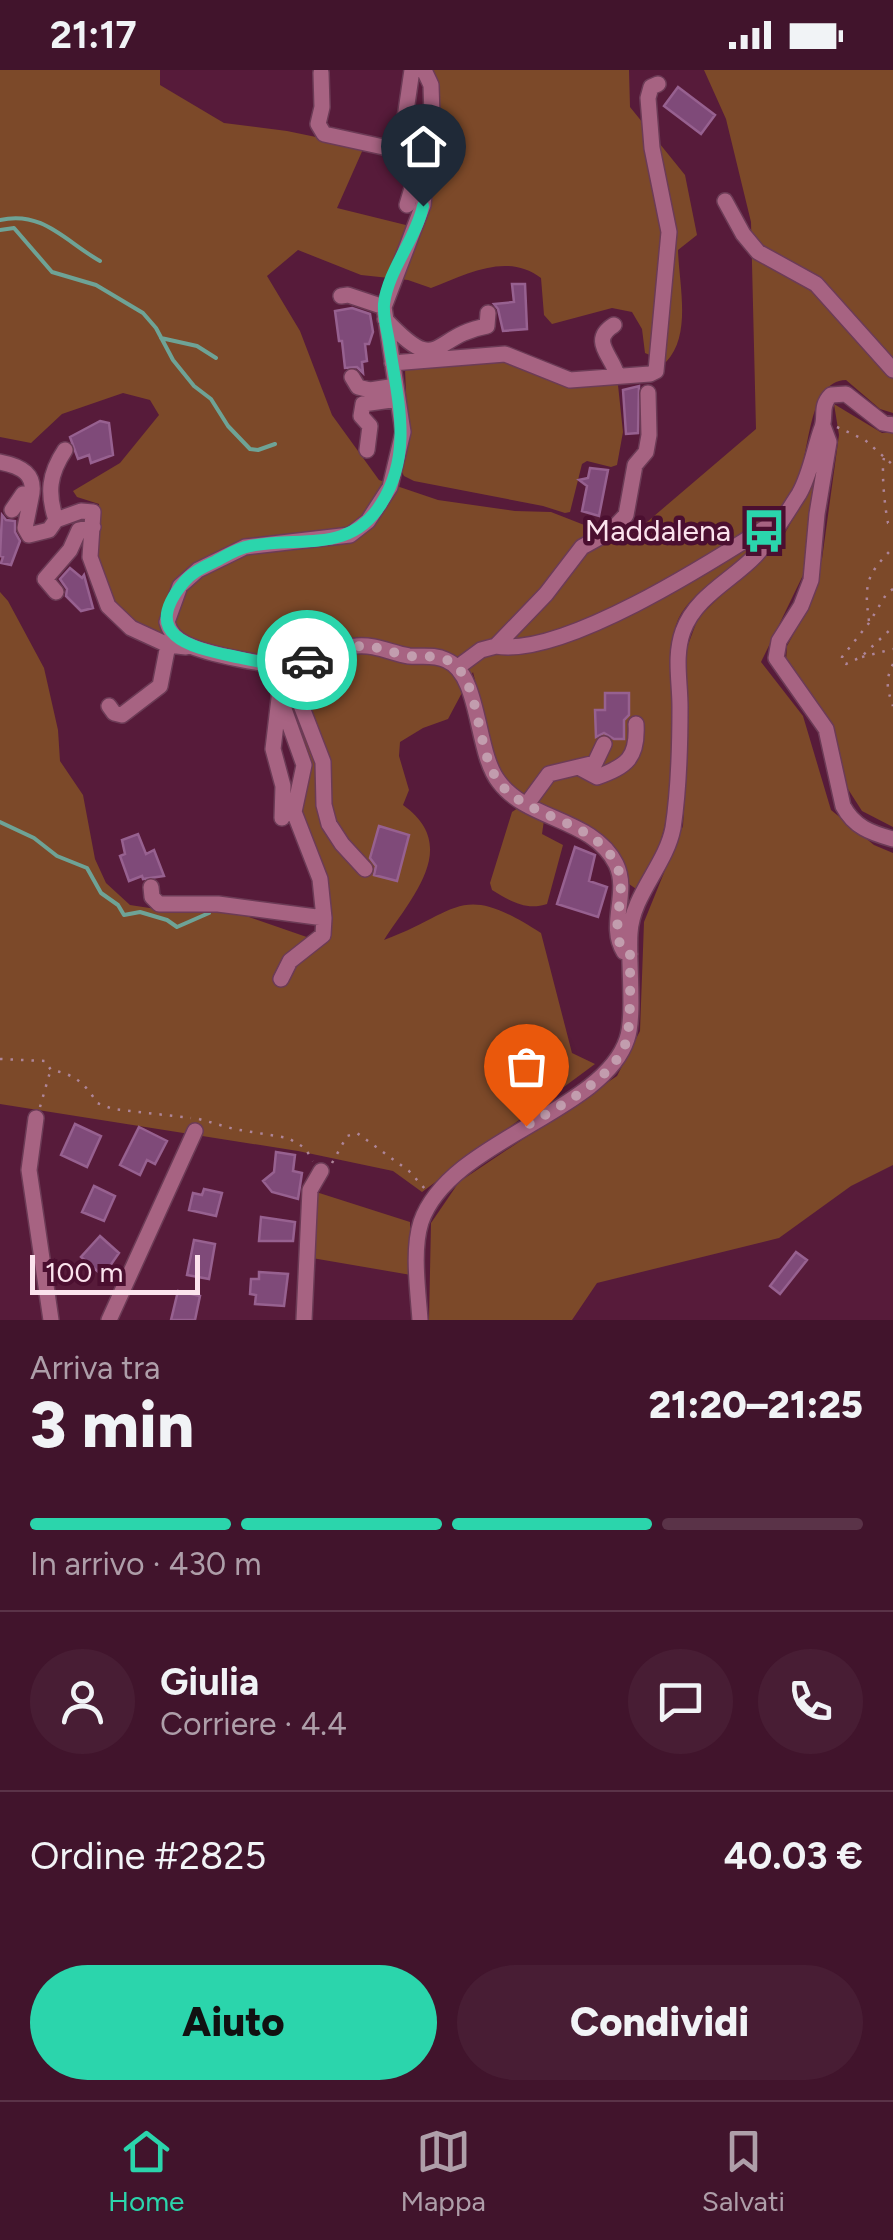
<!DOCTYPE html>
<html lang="it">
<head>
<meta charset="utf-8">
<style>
  body { margin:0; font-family:Figtree,sans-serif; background:#481d34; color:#f1f3f6; height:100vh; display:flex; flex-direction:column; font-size:38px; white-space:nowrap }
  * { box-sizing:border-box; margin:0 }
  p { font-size:32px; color:#ae9ea9 }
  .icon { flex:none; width:55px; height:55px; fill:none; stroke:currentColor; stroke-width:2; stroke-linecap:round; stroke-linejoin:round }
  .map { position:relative; height:1250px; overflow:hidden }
  .drawer { display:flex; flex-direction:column; background:#41142c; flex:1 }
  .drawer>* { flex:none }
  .scale { position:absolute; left:30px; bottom:25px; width:170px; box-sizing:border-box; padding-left:10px; border:5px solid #fbe3ed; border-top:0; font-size:28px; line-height:35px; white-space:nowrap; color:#fbe3ed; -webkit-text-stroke:8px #4b0f30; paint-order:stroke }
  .pin { position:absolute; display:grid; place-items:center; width:85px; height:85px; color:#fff; margin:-102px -42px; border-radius:50% 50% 50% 0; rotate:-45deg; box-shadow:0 0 10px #0007 }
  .pin .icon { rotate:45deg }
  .courier { position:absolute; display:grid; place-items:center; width:100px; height:100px; margin:-50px; border:8px solid #2bd5ac; border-radius:50%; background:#fff; color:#222; box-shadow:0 2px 12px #0007 }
  .head em { font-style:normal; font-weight:800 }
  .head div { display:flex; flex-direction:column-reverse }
  .head { display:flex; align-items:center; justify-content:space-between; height:170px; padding:0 30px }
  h1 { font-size:65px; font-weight:800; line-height:75px }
  .bar { display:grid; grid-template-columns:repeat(4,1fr); gap:15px 10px; align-content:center; height:120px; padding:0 30px }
  .bar i { height:12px; border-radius:8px; background:#5a3348 }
  .bar .active { background:#2bd5ac }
  .bar p { grid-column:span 4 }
  .line { display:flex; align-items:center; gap:25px; padding:0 30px; border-top:2px solid #5a3348 }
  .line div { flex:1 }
  .round { display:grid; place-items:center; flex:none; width:105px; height:105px; border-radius:52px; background:#481d34 }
  .primary-button { display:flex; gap:20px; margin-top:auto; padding:20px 30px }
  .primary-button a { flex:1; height:115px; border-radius:60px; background:#2bd5ac; color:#111; font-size:40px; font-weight:800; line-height:115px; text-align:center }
  .primary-button a+a { background:#481d34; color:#f1f3f6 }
  .status { display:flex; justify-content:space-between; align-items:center; height:70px; padding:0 50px; background:#41142c; direction:ltr }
  .status svg { height:28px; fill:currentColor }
  .tab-bar { display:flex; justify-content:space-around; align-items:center; height:140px; border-top:2px solid #5a3348; background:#41142c; font-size:28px; color:#ae9ea9 }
  .tab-bar a { display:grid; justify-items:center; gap:5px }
  .tab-bar .active { color:#2bd5ac }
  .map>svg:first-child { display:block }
</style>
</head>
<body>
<div class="status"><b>21:17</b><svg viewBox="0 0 49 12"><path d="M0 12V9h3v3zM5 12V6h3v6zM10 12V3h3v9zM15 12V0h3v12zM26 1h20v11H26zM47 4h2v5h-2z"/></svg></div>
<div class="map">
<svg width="893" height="1250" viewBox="0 0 893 1250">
  <rect width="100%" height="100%" fill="#571b3a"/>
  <!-- green -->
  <path fill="#7c4929" d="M0,0H160V15L224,53L287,61L364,77L337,138L422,159L437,76V9L432,0H629L630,37L685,105L697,165L678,180C679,215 692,265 666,292L645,283L642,259L632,242L612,238L552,254L544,245L541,208C507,182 467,204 431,218L408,210L361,205L298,180L267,206L300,261L332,345L379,410L438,430L515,441L551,442L592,458L633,464L756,359L751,152L726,49L704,0H893V343L880,339L846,310C807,311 811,382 797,411C788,432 772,459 757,476C734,501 687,521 676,555C667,582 673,609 674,637C676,700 671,767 639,821L629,814L623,797L519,723L506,710L496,697L473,602L448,649L423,658L400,672L399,686L409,720L403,735C461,776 412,827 384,870C460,842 459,810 541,863L572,983L595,994L422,1122L393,1101L298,1081L0,1034V522L8,531L44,598L58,660L60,691L83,725L95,789L106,813L130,835L169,841L206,837L249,847L324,873L327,854L297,739L304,711L284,628L285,603L175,572L131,552L118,541L94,480L99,434L77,427L73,421L120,393L159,345L150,330L123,323L62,344L31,373L0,367Z
    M497,289L618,315L623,362L617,395L611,397L587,391L582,394L570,442L565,443L543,436L414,411L404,406L401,400L408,370L405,299Z
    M834,334L882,363L893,362V757L862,741L846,716L831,652L786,591L787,576L798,556L822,489L839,365Z
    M820,382L805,501L761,592L803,646L831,740L874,775L893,783V1095L851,1116L779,1168L597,1213L572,1250H429L431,1153L459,1112L617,1006L640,961L644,852L683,756L688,666L684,593L688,575L698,548L785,463L805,428Z
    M518,738L544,750L542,764L563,775L547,834C526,841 510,831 492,820L490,813L512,742Z
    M313,1121L410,1152L411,1205L312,1188Z"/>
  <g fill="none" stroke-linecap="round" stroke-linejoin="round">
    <!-- stream -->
    <path stroke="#6ea396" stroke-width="4" d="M0,150C43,140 66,172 100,191
      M0,160L14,158L52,202L96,215L143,243L156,258L173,290L194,316L211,329L228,356L250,379L258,380L275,374
      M161,268L197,276L216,288
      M0,752L34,768L57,786L87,798L101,823L118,835L124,845L140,842L167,850L177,857L209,843"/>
  </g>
  <!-- building -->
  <path fill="#7f4a79" stroke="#976190" stroke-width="2.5" d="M678,17L715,45L701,64L664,36Z
    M512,214H525L527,259L503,261L498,239L494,234L514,232Z
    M352,238L370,244L373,262L369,274H365L367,291L362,292L363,303L357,297L345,298L342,271H339L335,241Z
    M639,316L638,363L626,364L623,320Z
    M100,351L109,353L113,385L91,393L89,385L78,389L70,367Z
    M590,398L608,400L599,446L582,441L587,416L579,410L588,408Z
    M2,445L6,450L15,451V462L20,471L11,495L1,493L3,487L0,486Z
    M70,498L82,508L84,505L93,538L81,541L66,526L67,519L60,509Z
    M605,623H629V645L624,650V669H614L604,663L596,667L595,640H605Z
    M379,756L409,765L397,811L374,805L376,796L370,788Z
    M138,764L146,784L154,780L164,806L143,809L142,806L129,811L120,786L125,784L122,770Z
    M575,777L595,785L589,811L607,817L598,847L557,834Z
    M75,1054L101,1066L87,1097L61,1085Z
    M139,1057L167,1071L155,1094L147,1090L140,1105L120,1095Z
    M276,1082L295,1085L293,1101L302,1103L298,1129L272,1122L263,1111L274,1102Z
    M94,1116L115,1126L104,1151L82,1142Z
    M204,1119L222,1123L216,1146L189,1140L193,1123L202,1125Z
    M261,1147L295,1152L293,1171H259Z
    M100,1166L119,1183L103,1206L81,1187Z
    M194,1170L215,1174L209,1209L187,1205Z
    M796,1182L807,1190L780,1224L770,1216Z
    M259,1202L288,1204L284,1236L255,1234L256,1225L250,1224L251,1209H259Z
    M178,1221L200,1226L195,1250H171Z"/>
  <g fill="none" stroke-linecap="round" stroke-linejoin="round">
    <!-- minor casing -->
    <g stroke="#6c3b56" stroke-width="18">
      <path id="minor" d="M424,0L431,15L432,46L423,135L384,237L403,362L390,417L368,451L350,465L245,477L198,500L180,516L167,552C170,563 176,569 186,574C207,584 268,597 291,594C313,592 334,577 356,576C375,574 391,583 409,586C422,587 434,584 446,590C481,604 475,682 499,712C528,751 593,748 616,794C630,823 607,855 624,882L630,884
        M321,3L322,37L318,54L324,64L429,87
        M405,48L412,0
        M725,131L743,164L758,182L816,214L893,300
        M407,135L419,95L425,89
        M341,226L348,225L384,237
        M385,249C441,309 430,266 487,256L488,243
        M614,255C588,271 614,287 617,306
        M392,293L505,284L570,310L650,304L656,301L669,162L652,78L648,28L651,17L658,14
        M352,307L358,317L370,320L396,316
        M823,356L829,372L817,444L811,510L801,536L779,571L776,588L826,659L843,736C854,757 871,763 893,769
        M65,380C49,404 47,423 56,450L81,441L93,442L90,487L108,536L131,558L168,575L186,577
        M367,380L370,356L361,346L363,334L398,329
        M0,392C21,396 37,404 31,428
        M12,440L23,424L31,428L25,458L29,465L49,460L56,450
        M56,522L45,509L70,480L79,460L93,457
        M496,576C564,588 718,488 776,451
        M283,595L293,604L294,617L323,692L324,735L329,754L342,774L365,799
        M458,597L481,580L496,576L546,524L582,477L611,461L626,445L635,395L646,382L649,365L648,323
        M109,636L114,643L122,645L160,616L168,575
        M582,699L597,707C627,696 638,688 636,654
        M527,734L549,704L595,693L604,674
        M282,748L283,716L273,679L283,595
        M151,817L152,827L159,834H218L324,848L320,809L294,742L304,695L279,625
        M281,909L290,891L323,865L324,848
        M36,1048L29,1100L51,1250
        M109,1250L195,1061
        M304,1250L310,1120L321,1101
        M420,1250C418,1220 412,1180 421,1152C449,1070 603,1043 627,969C635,946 628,889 630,863C632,825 666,795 673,758C679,719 680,676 680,637C680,611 674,586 683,561C696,526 731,511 755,486C772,468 786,444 799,424C810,405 814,380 821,360C827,347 819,337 831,325L846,324L883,353L893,355"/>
    </g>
    <!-- path -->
    <path stroke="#ae8599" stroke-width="2.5" stroke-dasharray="2.5 8" stroke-linecap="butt" d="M837,357L865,370L893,395
      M884,388C881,401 885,439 888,453L893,455
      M893,519L887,523L869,553L842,587V592L846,594L861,587L893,557
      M869,551C864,514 866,505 893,478
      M862,587L893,579
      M893,594C885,610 887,619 893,636
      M0,989L45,991L51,1000C74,1004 85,1013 97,1033L113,1039L191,1048
      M40,1037L50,1002
      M199,1049L234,1059L288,1068L305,1078L313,1091
      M332,1093L347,1066L357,1063L409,1101L426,1120"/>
    <!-- minor -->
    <use href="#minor" stroke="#a76382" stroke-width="15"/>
  </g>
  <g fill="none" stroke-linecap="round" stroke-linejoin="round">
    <!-- done -->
    <path stroke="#c29dae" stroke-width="10" stroke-dasharray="0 18" d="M307,590C328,583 349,573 373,577C385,579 397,584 410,586C423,587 434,585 447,590C484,606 473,688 504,718C536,750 594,751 616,794C630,823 607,855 624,882L630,884C630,910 631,938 628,963C623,1005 559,1036 526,1056"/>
    <!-- route -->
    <path stroke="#2bd5ac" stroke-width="12" d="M307,590C282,599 257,591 232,586C189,577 140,565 184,512C192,502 204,497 216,491C227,485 238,478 250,476C300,466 350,484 381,434C414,382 397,328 389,272C387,260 383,246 384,234C388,200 416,169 423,136"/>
  </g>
  <!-- icons -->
  <defs>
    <g id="bus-bare" transform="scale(3.45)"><path d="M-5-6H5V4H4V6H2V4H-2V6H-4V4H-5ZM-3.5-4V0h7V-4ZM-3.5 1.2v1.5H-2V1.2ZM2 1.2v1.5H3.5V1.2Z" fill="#2bd5ac" stroke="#4b0f30" stroke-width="2.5" paint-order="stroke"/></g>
  </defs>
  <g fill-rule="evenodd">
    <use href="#bus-bare" x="764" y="461"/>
  </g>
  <g text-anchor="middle" stroke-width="9" stroke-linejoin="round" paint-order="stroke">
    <!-- poi labels -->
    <g font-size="30" fill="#fbe3ed" stroke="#4b0f30" text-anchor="end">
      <text x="731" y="471">Maddalena</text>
    </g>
  </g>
</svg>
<div class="scale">100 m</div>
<div class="pin" style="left:526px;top:1056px;background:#ea580c"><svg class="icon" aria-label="bag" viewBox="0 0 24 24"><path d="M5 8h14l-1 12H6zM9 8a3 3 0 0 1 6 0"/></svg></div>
<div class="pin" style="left:423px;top:136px;background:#1f2937"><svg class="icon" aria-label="home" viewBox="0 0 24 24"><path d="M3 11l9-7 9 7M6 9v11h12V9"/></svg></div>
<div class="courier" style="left:307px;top:590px"><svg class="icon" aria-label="car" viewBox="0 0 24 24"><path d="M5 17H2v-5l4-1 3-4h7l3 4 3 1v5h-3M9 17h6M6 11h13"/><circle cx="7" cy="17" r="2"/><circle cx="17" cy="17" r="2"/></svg></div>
</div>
<section class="drawer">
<div class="head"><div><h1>3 min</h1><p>Arriva tra</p></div><em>21:20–21:25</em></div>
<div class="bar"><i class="active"></i><i class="active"></i><i class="active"></i><i></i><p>In arrivo · 430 m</p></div>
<div class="line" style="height:180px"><a class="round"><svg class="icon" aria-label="person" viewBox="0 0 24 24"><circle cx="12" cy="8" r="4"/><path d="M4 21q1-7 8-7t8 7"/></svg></a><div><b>Giulia</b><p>Corriere · 4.4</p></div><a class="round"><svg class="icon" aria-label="chat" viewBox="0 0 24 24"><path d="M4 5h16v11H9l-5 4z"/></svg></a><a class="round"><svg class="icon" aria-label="phone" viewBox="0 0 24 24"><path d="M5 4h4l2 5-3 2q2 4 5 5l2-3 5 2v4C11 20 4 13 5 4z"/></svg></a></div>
<div class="line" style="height:130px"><div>Ordine #2825</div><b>40.03 €</b></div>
<div class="primary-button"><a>Aiuto</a><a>Condividi</a></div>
</section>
<nav class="tab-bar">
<a class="active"><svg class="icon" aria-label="home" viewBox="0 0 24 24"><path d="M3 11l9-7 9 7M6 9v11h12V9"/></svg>Home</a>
<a><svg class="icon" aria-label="map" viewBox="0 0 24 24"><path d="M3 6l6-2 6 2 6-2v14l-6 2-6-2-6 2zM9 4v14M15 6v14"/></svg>Mappa</a>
<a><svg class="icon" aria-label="saved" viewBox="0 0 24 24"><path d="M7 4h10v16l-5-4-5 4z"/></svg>Salvati</a>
</nav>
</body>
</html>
